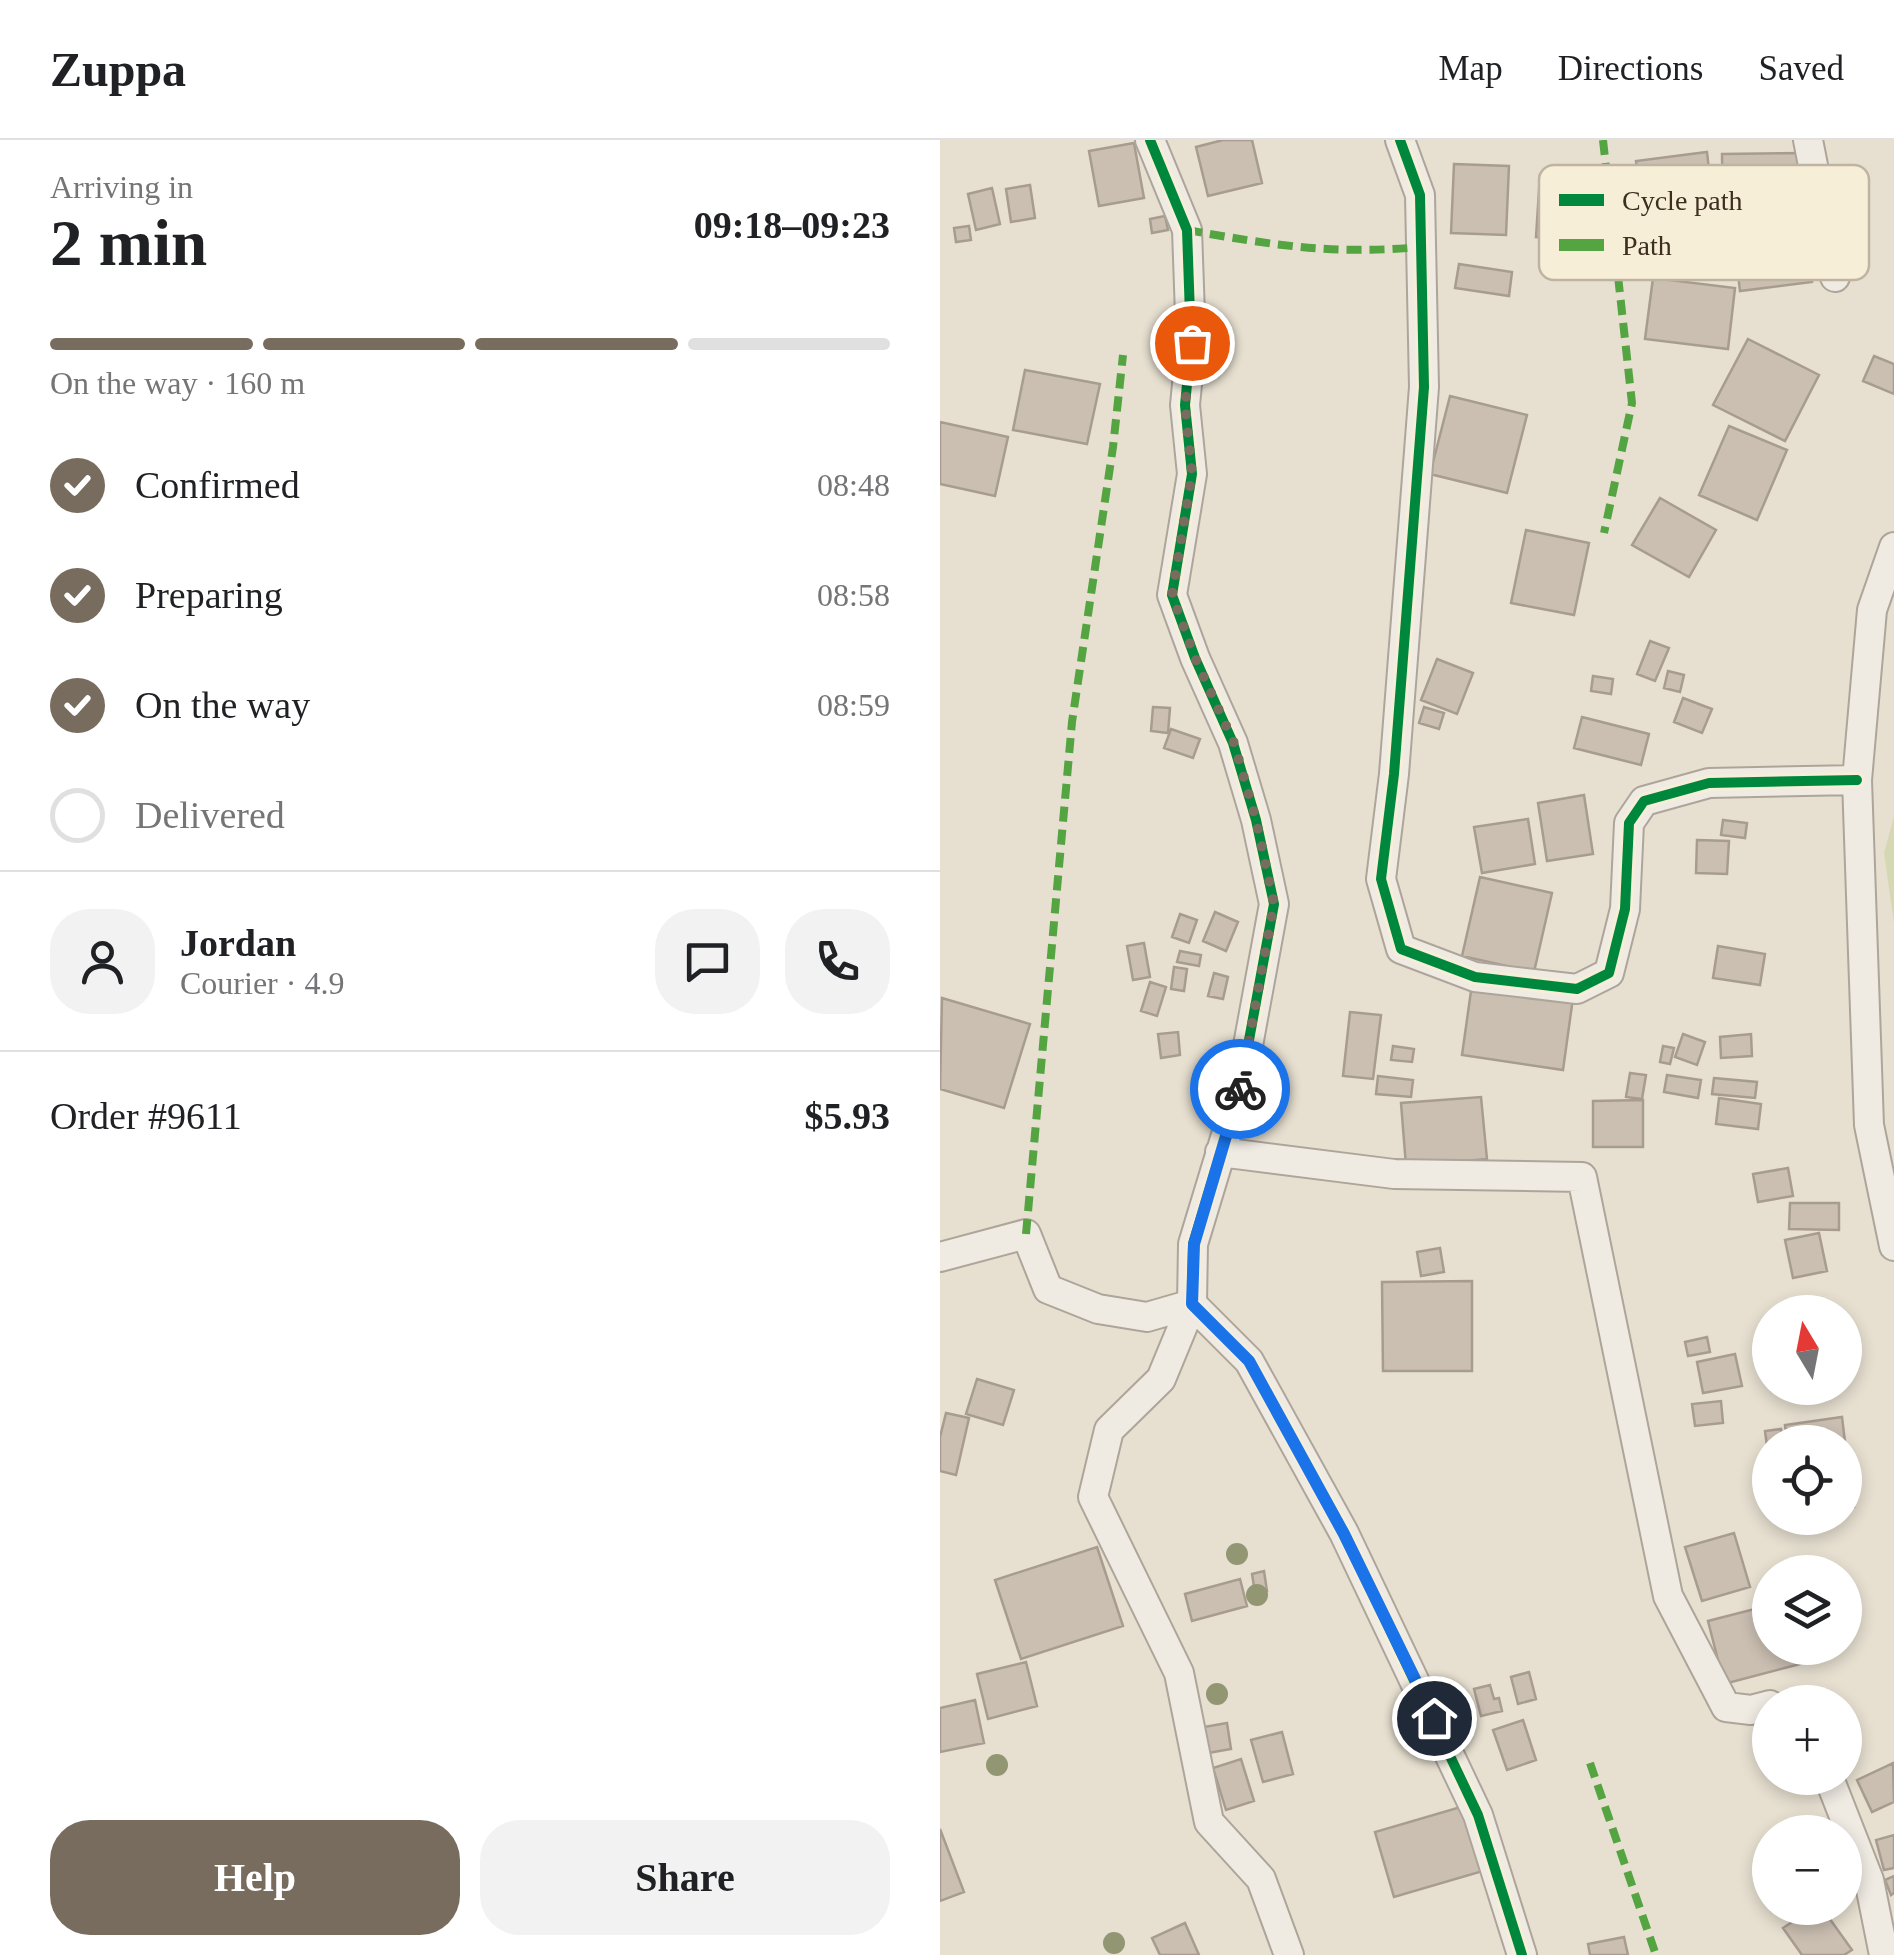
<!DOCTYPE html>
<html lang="en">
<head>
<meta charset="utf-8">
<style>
  body { margin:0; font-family:"Times New Roman",serif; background:#f2f2f2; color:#202124; height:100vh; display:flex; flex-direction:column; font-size:38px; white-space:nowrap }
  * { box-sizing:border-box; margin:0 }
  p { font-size:32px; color:#757577 }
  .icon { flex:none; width:55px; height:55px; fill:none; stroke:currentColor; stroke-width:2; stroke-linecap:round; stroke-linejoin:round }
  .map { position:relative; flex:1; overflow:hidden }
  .panel { display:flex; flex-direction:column; background:#fff; width:940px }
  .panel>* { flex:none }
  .needle { width:65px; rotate:350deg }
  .controls { position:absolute; left:812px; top:1155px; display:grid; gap:20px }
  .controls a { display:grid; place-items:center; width:110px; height:110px; border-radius:50%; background:#fff; box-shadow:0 5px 15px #0003; font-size:50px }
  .pin { position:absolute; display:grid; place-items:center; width:85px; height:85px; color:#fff; margin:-42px; border:5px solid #fff; border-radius:50%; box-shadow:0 2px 10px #0007 }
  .courier { position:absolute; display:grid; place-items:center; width:100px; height:100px; margin:-50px; border:8px solid #1a73e8; border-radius:50%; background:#fff; color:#222; box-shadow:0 2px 12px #0007 }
  .overview em { font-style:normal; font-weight:600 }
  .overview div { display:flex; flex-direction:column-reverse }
  .overview { display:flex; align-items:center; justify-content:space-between; height:170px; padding:0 50px }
  h1 { font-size:65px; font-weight:600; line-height:75px }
  .bar { display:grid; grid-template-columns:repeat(4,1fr); gap:15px 10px; align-content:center; height:120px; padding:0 50px }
  .bar i { height:12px; border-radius:8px; background:#e0e0e0 }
  .bar .current { background:#786c5e }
  .bar p { grid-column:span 4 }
  .line { display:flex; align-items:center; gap:25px; padding:0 50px; border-top:2px solid #e0e0e0 }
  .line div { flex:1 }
  .round { display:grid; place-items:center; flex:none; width:105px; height:105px; border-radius:40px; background:#f2f2f2 }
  ol { padding:0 50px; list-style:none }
  li { display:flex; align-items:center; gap:30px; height:110px }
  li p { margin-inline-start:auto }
  li .icon { padding:10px; border-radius:50%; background:#786c5e; color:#fff; stroke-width:4 }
  li:last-child { color:#757577 }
  li i { width:55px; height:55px; border:5px solid #e0e0e0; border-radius:50% }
  .cta { display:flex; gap:20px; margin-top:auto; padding:20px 50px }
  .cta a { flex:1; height:115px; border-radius:40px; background:#786c5e; color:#fff; font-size:40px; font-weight:600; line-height:115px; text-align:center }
  .cta a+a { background:#f2f2f2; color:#202124 }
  header { display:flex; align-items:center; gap:60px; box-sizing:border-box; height:140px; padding:0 50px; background:#fff; border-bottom:2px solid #e0e0e0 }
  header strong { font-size:48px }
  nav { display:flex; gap:55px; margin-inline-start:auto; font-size:35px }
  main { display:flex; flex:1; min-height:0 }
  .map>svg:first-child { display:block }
</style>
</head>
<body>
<header>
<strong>Zuppa</strong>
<nav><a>Map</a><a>Directions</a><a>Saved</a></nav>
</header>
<main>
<section class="panel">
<div class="overview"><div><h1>2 min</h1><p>Arriving in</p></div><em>09:18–09:23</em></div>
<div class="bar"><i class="current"></i><i class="current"></i><i class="current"></i><i></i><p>On the way · 160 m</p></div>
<ol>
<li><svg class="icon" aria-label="check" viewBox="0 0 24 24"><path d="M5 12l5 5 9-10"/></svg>Confirmed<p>08:48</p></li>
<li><svg class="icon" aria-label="check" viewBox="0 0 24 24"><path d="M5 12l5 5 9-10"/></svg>Preparing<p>08:58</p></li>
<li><svg class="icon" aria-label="check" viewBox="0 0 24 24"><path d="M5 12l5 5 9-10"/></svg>On the way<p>08:59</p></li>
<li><i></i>Delivered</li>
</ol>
<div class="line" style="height:180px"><a class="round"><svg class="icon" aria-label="person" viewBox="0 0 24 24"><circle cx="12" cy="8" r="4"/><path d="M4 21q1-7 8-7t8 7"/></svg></a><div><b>Jordan</b><p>Courier · 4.9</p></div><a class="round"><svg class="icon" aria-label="chat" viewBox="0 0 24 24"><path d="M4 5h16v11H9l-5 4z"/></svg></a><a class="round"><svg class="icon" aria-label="phone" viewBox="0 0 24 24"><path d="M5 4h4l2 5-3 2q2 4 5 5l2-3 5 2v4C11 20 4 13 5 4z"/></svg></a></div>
<div class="line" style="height:130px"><div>Order #9611</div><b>$5.93</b></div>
<div class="cta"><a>Help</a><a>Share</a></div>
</section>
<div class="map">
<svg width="954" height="1815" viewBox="0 0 954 1815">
  <rect width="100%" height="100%" fill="#e7e0d1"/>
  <!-- green -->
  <path fill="#d6d7b3" d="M954,676V784L944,713Z"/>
  <!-- building -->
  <path fill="#cbbfb2" stroke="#a89c90" stroke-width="2.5" d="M283,0H312L322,43L268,56L256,7Z
    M194,3L204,58L159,66L149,11Z
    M767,12L773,66L702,74L696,21Z
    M862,13V81L783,82L782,14Z
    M514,24L569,26L566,95L511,93Z
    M600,35L653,38L649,100L596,97Z
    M90,45L95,78L71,82L66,49Z
    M52,48L60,84L36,90L28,54Z
    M225,76L228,90L212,93L210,79Z
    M865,83L872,142L800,151L793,92Z
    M29,86L31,100L16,102L14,88Z
    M519,124L572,132L569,156L515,148Z
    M713,138L795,148L788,209L705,199Z
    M808,199L879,235L845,301L773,265Z
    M934,216L954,224V254L923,241Z
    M85,230L160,244L147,304L73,290Z
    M510,256L587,275L567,353L490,334Z
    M0,282L68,297L55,356L0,344Z
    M789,286L847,310L817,380L759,355Z
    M720,358L776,390L749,437L692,405Z
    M586,390L649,403L634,475L571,463Z
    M710,501L729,508L715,541L697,534Z
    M497,519L533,533L517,574L481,560Z
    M728,531L744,535L740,552L724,548Z
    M653,536L673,539L671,554L651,551Z
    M743,558L772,569L762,593L734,582Z
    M213,567L230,568L228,593L211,591Z
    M484,567L504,573L499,589L479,583Z
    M642,577L709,594L701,625L634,608Z
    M231,589L260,599L253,618L224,608Z
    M644,655L653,714L607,721L598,663Z
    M588,679L595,724L542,733L534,687Z
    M783,680L807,683L805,698L781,695Z
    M757,700L789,701L787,734L756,733Z
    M540,737L612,753L594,832L522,816Z
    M275,772L298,782L286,811L263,801Z
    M240,774L257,780L249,803L232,797Z
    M204,803L210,837L193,840L187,806Z
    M778,806L825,814L820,845L773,838Z
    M240,811L261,815L259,826L237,822Z
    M234,827L247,829L244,851L231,849Z
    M274,833L288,837L283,859L268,856Z
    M210,842L226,847L217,876L201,871Z
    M532,844L633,858L623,930L522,915Z
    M2,858L90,884L64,968L0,949Z
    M410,872L441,875L433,939L403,936Z
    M238,892L240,915L221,918L218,894Z
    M743,894L765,902L757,925L735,917Z
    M811,894L812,916L781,918L780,897Z
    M453,906L474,909L472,922L451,920Z
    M723,906L734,908L730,924L720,922Z
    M690,933L706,935L702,959L686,957Z
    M727,935L761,940L758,958L724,952Z
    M438,936L473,940L471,957L436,954Z
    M774,938L817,942L815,958L772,954Z
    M541,957L547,1019L466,1026L461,963Z
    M779,958L821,964L818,989L776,984Z
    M703,960V1007H653V961Z
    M848,1028L853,1056L818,1062L813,1034Z
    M850,1063H899V1090L849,1089Z
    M879,1093L887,1131L853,1138L845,1100Z
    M500,1108L504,1132L481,1136L477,1112Z
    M532,1141V1231H443L442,1142Z
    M767,1197L770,1212L748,1216L745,1202Z
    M795,1214L802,1246L763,1253L757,1222Z
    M37,1239L74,1250L63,1285L26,1274Z
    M781,1261L783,1283L755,1286L752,1264Z
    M6,1273L29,1278L16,1335L0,1331V1297Z
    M902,1277L905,1302H847L845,1285Z
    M841,1289L843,1302H830V1328L825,1291Z
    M905,1312L914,1367L905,1368Z
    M794,1393L810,1447L762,1461L745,1407Z
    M157,1407L183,1486L81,1519L55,1440Z
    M324,1431L327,1451L315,1453L312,1434Z
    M300,1439L307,1466L252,1481L245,1454Z
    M830,1465V1508H881L883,1518L784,1544L768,1481Z
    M86,1522L97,1566L48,1579L37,1534Z
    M589,1532L596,1559L578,1564L571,1537Z
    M550,1545L554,1559L559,1558L562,1571L541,1576L534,1549Z
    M35,1560L44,1603L0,1612V1568Z
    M583,1580L596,1620L567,1630L553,1590Z
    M287,1583L291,1609L268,1613L264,1587Z
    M342,1592L353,1634L323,1642L311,1600Z
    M301,1619L314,1661L286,1670L273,1628Z
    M953,1623L954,1662L932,1672L917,1640Z
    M524,1666L543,1731L454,1757L435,1692Z
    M0,1689L24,1752L0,1761Z
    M954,1695V1728L944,1730L936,1700Z
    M954,1736V1753L951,1755L945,1740Z
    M873,1768H882L912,1810L904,1815H862L843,1788Z
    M245,1783L259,1815H220L212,1798Z
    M684,1797L688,1815H650L648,1804Z"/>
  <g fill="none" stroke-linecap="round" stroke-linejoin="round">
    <!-- minor casing -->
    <g stroke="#ada599" stroke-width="32">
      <path id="minor" d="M210,0L247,90L251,203L245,265L252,334L232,455L255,518L293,603L316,680L334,764L300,949L253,1104L252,1164L309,1221L404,1393L538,1675L582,1815
        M460,0L480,55L484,247L454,634L441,739L461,809L535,837L637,849L669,833L685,769L689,683L704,661L769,643L917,640
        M868,0L895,137
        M954,407L932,470L917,640L929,985L954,1106
        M280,1012L454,1034L642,1037L728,1456L786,1567L811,1570L830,1565
        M0,1117L86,1094L108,1149L158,1169L207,1177L252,1164
        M252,1164L221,1239L169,1290L153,1357L239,1533L269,1682L321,1739L349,1815
        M889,1638L929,1740L944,1815"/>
    </g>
    <!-- minor -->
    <use href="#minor" stroke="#efebe3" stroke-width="28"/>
    <!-- quiet -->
    <path stroke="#54a441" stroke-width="8" stroke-dasharray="15 8" stroke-linecap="butt" d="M663,0L692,263L664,393
      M247,90C332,105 393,115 481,107
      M86,1094L132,582L173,307L183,215
      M650,1623L716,1815"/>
    <!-- cycleway casing -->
    <g stroke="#f7eed8" stroke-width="16">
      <path id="cycleway" d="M210,0L247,90L251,203L245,265L252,334L232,455L255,518L293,603L316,680L334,764L300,949L253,1104L252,1164L309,1221L404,1393L538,1675L582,1815
        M460,0L480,55L484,247L454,634L441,739L461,809L535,837L637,849L669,833L685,769L689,683L704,661L769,643L917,640"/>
    </g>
    <!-- cycleway -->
    <use href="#cycleway" stroke="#00873e" stroke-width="10"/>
  </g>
  <!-- trees -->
  <g fill="#929673">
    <circle cx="297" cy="1414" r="11"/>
    <circle cx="317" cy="1455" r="11"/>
    <circle cx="277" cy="1554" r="11"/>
    <circle cx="57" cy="1625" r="11"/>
    <circle cx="174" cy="1803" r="11"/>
  </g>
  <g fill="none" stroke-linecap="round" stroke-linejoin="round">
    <!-- done -->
    <path stroke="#786c5e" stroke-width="10" stroke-dasharray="0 18" d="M252,203L245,265L252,334L232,455L255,518L294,603L316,680L334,764L300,949"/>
    <!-- route -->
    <path stroke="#1a73e8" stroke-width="12" d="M300,949L254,1104L252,1164L309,1221L404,1394L494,1578"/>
  </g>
  <!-- legend -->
  <rect x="599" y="25" width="330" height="115" rx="15" fill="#f7eed8" stroke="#bfb4a1" stroke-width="2.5"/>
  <rect x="619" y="54" width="45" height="12" fill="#00873e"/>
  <rect x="619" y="99" width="45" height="12" fill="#54a441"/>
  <g font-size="28" fill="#3d2e20">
    <text x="682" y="70">Cycle path</text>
    <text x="682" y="115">Path</text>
  </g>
</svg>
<div class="controls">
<a><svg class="needle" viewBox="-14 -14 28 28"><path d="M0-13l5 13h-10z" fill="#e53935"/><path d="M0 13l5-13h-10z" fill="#757577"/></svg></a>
<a><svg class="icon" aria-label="locate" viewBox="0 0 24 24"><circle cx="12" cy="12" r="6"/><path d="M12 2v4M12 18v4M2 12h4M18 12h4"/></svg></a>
<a><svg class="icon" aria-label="layers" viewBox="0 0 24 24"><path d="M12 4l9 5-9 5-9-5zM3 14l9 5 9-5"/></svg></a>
<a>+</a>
<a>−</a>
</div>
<div class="pin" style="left:252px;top:203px;background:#ea580c"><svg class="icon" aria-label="bag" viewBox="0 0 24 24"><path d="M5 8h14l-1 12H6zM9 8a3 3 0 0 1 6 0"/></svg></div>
<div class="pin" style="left:494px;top:1578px;background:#1f2937"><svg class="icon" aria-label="home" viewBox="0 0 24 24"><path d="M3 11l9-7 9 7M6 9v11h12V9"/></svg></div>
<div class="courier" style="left:300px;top:949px"><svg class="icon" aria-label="bike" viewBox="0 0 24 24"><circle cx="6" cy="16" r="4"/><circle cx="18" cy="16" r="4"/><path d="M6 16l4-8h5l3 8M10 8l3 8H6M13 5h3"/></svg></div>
</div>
</main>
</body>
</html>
